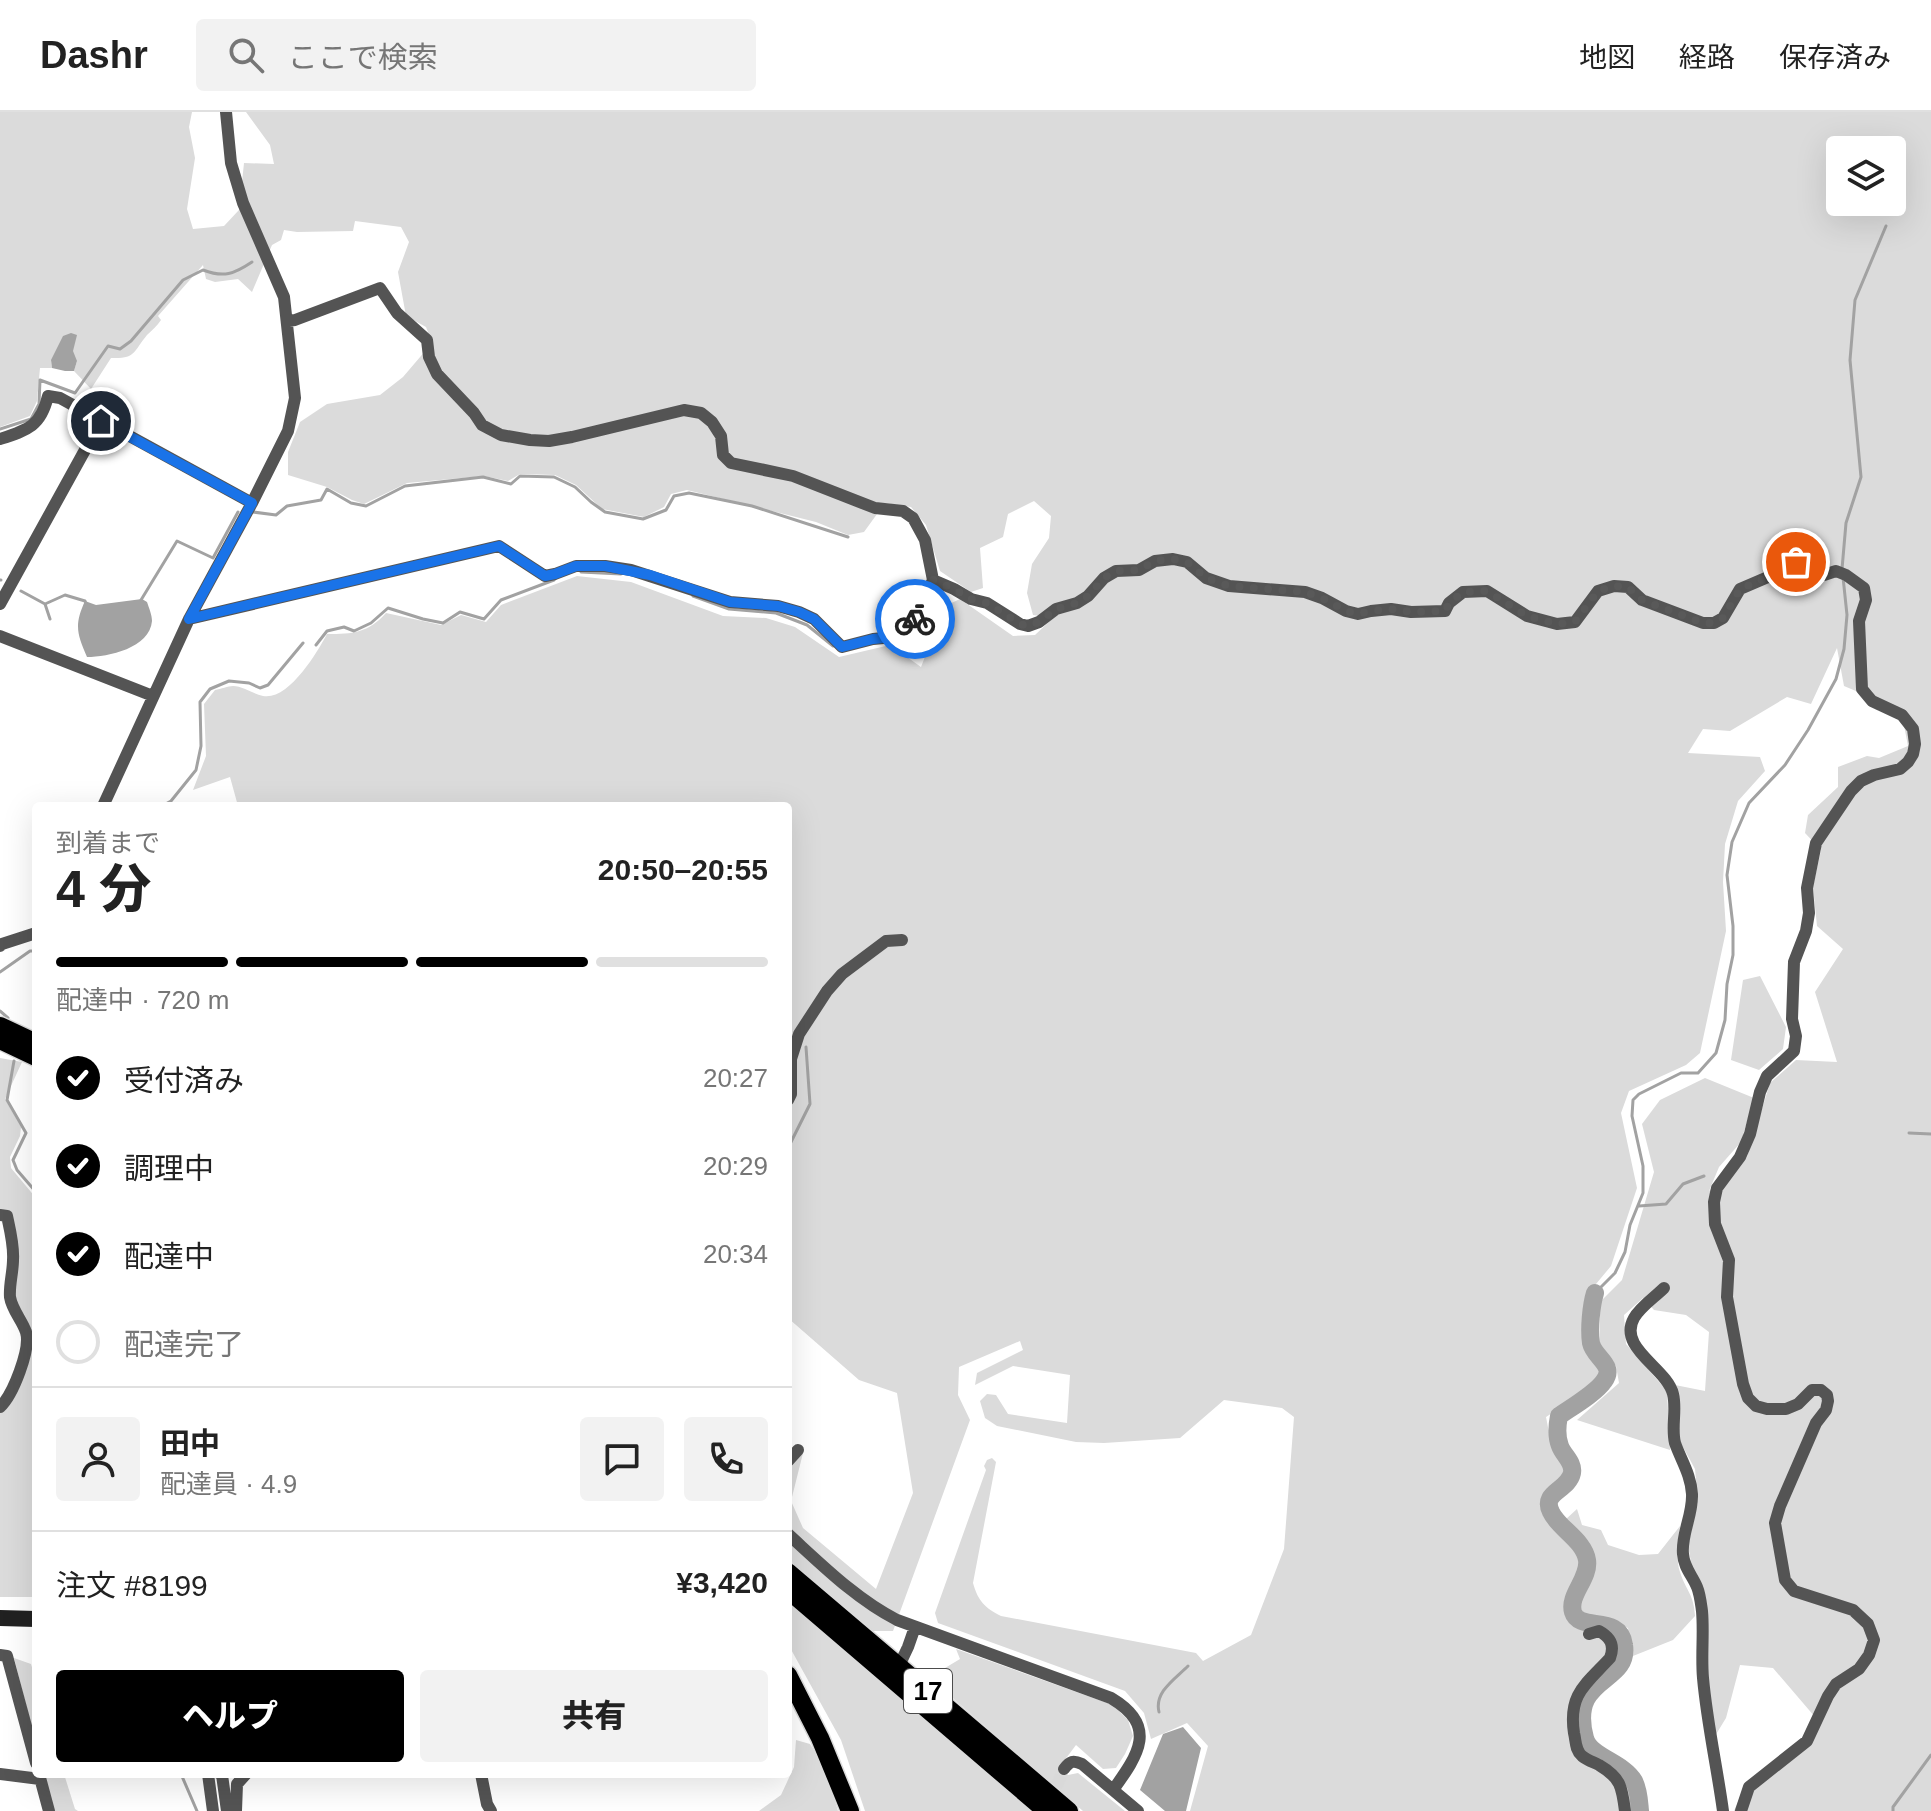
<!DOCTYPE html>
<html lang="ja">
<head>
<meta charset="utf-8">
<style>
  body { margin:0; font-family:Helvetica,"Noto Sans JP",sans-serif; background:#f2f2f2; color:#222; height:100vh; display:flex; flex-direction:column; font-size:30px; white-space:nowrap }
  * { box-sizing:border-box; margin:0 }
  p { font-size:26px; color:#767676 }
  .icon { flex:none; width:44px; height:44px; fill:none; stroke:currentColor; stroke-width:2; stroke-linecap:round; stroke-linejoin:round }
  .map { position:relative; flex:1; overflow:hidden }
  .sheet { position:absolute; left:32px; top:690px; width:760px; height:976px; display:flex; flex-direction:column; background:#fff; border-radius:8px; box-shadow:0 8px 32px #0002 }
  .sheet>* { flex:none }
  .buttons { position:absolute; left:1826px; top:24px; display:grid; gap:16px }
  .buttons a { display:grid; place-items:center; width:80px; height:80px; border-radius:8px; background:#fff; box-shadow:0 8px 32px #0002; font-size:40px }
  .pin { position:absolute; display:grid; place-items:center; width:68px; height:68px; color:#fff; margin:-34px; border:4px solid #fff; border-radius:50%; box-shadow:0 2px 8px #0007 }
  .courier { position:absolute; display:grid; place-items:center; width:80px; height:80px; margin:-40px; border:6px solid #1a73e8; border-radius:50%; background:#fff; color:#222; box-shadow:0 2px 10px #0007 }
  .overview em { font-style:normal; font-weight:800 }
  .overview div { display:flex; flex-direction:column-reverse }
  .overview { display:flex; align-items:center; justify-content:space-between; height:136px; padding:0 24px }
  h1 { font-size:52px; font-weight:800; line-height:60px }
  .bar { display:grid; grid-template-columns:repeat(4,1fr); gap:12px 8px; align-content:center; height:96px; padding:0 24px }
  .bar i { height:10px; border-radius:6px; background:#e0e0e0 }
  .bar .current { background:#000 }
  .bar p { grid-column:span 4 }
  .line { display:flex; align-items:center; gap:20px; padding:0 24px; border-top:2px solid #e0e0e0 }
  .line div { flex:1 }
  .round { display:grid; place-items:center; flex:none; width:84px; height:84px; border-radius:8px; background:#f2f2f2 }
  ol { padding:0 24px; list-style:none }
  li { display:flex; align-items:center; gap:24px; height:88px }
  li p { margin-inline-start:auto }
  li .icon { padding:8px; border-radius:50%; background:#000; color:#fff; stroke-width:4 }
  li:last-child { color:#767676 }
  li i { width:44px; height:44px; border:4px solid #e0e0e0; border-radius:50% }
  .button { display:flex; gap:16px; margin-top:auto; padding:16px 24px }
  .button a { flex:1; height:92px; border-radius:8px; background:#000; color:#fff; font-size:32px; font-weight:800; line-height:92px; text-align:center }
  .button a+a { background:#f2f2f2; color:#222 }
  header { display:flex; align-items:center; gap:48px; box-sizing:border-box; height:112px; padding:0 40px; background:#fff; border-bottom:2px solid #e0e0e0 }
  header strong { font-size:38px }
  nav { display:flex; gap:44px; margin-inline-start:auto; font-size:28px }
  .search { width:560px; height:72px; background:#f2f2f2; display:flex; align-items:center; gap:20px; box-sizing:border-box; padding:0 28px; border-radius:8px; color:#767676; font-size:30px }
  .map>svg:first-child { display:block }
</style>
</head>
<body>
<header>
<strong>Dashr</strong>
<div class="search"><svg class="icon" aria-label="search" viewBox="0 0 24 24"><circle cx="10" cy="10" r="6"/><path d="M15 15l6 6"/></svg>ここで検索</div>
<nav><a>地図</a><a>経路</a><a>保存済み</a></nav>
</header>
<div class="map">
<svg width="1931" height="1699" viewBox="0 0 1931 1699">
  <rect width="100%" height="100%" fill="#fff"/>
  <!-- green -->
  <path fill="#dbdbdb" fill-rule="evenodd" d="M0,0H192L189,15L195,46L187,97L193,117L224,114L239,98L244,51L274,52L270,33L246,0H1931V1699H1734L1746,1671L1800,1632L1815,1605L1773,1556L1740,1553L1726,1606L1715,1624L1692,1455L1688,1434L1698,1389L1695,1357L1678,1326L1675,1273L1705,1279L1709,1220L1686,1203L1654,1198L1643,1186L1624,1203L1626,1232L1667,1279L1670,1338L1577,1308L1619,1271L1616,1254L1600,1233V1190L1622,1168L1654,1060L1642,1012L1660,988L1705,966L1754,986L1741,1030L1719,1055L1709,1079L1747,1045L1770,971L1796,948L1837,950L1815,880L1843,837L1817,814L1813,775L1821,738L1805,721L1808,703L1838,675V655L1867,644L1879,646L1908,634L1901,598L1844,574L1837,536L1811,592L1787,585L1730,619L1703,617L1688,641L1760,645L1765,659L1738,689L1725,732L1723,770L1726,819L1700,941L1686,953L1629,979L1621,1001L1637,1076L1611,1154L1586,1184V1240L1599,1255L1598,1271L1546,1305L1551,1331L1566,1351L1564,1367L1542,1383L1546,1403L1573,1430L1584,1455C1579,1465 1568,1484 1567,1495C1566,1528 1622,1501 1619,1541C1617,1565 1585,1570 1579,1593C1577,1598 1579,1605 1580,1611C1581,1617 1581,1624 1583,1629C1589,1648 1614,1650 1625,1664C1632,1674 1633,1687 1635,1699H1190L1208,1634L1187,1611L1151,1627L1144,1601L1125,1579L938,1511L935,1501L986,1358L984,1354L987,1348L992,1346L996,1350L973,1471C978,1489 985,1496 1001,1504L1196,1541L1203,1549L1251,1523L1284,1437L1294,1305L1282,1296L1224,1288L1180,1326L1104,1331L1076,1330L997,1314L985,1306L980,1289L987,1282L996,1283L1008,1302L1067,1311L1070,1263L1013,1254L975,1273L977,1261L1023,1238L1020,1229L959,1255L958,1283L970,1308L893,1519H872L788,1447V1341H803L791,1389L803,1416L876,1477L913,1381L897,1281L859,1268L788,1206V694H238L230,665L193,678L206,644L204,592L215,578C221,577 228,574 233,574C243,574 253,582 263,584C288,589 317,541 327,522C353,522 368,521 386,501L441,513L461,503L486,510L501,493L577,464L631,470L723,504L766,506L795,515L839,545L890,533L921,555L945,494L960,487L1013,524L1035,523L1053,506L1033,503L1027,481L1032,452L1049,426L1051,404L1034,389L1008,402L1003,425L980,436L983,476L971,480L940,459L926,413L911,395L885,391L864,420L848,423L816,410L687,378L671,382L664,395L644,405L602,397L576,373L555,363L520,362L508,369L484,364L407,371L364,392L352,388L327,375L288,363V340L300,310L327,292L380,283L403,265L432,231L426,215L406,204L398,160L409,130L401,115L355,109L353,119L297,120L284,118L281,128L272,133L252,180L238,167L215,170L206,167L203,153L158,204L161,208C157,214 152,218 147,223C133,240 136,247 111,246L91,277L74,259L77,249L51,248L52,256H40L37,289L30,304L0,315ZM1840,38H1892V90H1840Z
    M1760,864L1786,915L1783,937L1759,958L1731,948L1743,868Z
    M0,946L22,950L5,987L21,1015L20,1024L10,1045L11,1056L36,1086V1485H0V1299L30,1226L12,1184L16,1145L0,1100Z
    M1577,1397L1582,1413L1601,1418L1608,1433L1639,1443L1658,1442L1680,1414C1679,1429 1675,1445 1680,1460C1686,1479 1694,1482 1695,1504L1673,1528L1633,1544L1628,1516L1605,1505L1585,1503L1578,1492L1592,1454L1585,1433L1565,1408Z
    M788,1491L791,1492L1034,1699H865L841,1628L788,1532Z
    M956,1537L1113,1593L1128,1608L1133,1624L1125,1642L1116,1656L1103,1657L1076,1633L1061,1653L1068,1663L1078,1661L1125,1699H1083L940,1575L945,1556L960,1547Z
    M14,1546L31,1552L36,1569V1632Z
    M796,1628L810,1632L825,1655L838,1699H759L781,1683L794,1655Z
    M44,1662H64L75,1697L78,1699H54Z"/>
  <!-- water -->
  <path fill="#a2a2a2" d="M71,221L77,223L73,239L77,249L74,259H65L52,256L51,248L63,224Z
    M142,487L147,490C149,496 152,503 152,509C150,536 108,545 87,545C77,522 74,513 85,489L96,493Z
    M1183,1615L1201,1636L1186,1699H1165L1140,1678L1163,1622Z"/>
  <g fill="none" stroke-linecap="round" stroke-linejoin="round">
    <!-- stream -->
    <path stroke="#a2a2a2" stroke-width="3" d="M0,317L31,307L39,292L40,268L75,281L108,234L120,237L131,229L183,168L203,158C224,166 234,162 252,150
      M253,400L276,403L287,394L321,388L327,377L351,391L366,394L405,374L483,365L511,372L520,364L554,365L575,375L591,390L605,400L643,407L666,398L674,384L689,381L752,394L848,425
      M1842,457L1846,411L1861,365L1850,248L1855,188L1886,114
      M581,460L621,462
      M0,468H1
      M21,479L45,492L50,507
      M693,484L729,497L776,501L807,513L833,534
      M141,488L177,429L213,446L238,400
      M45,492L65,483L85,489L86,492
      M316,533L327,519L344,515L354,519L371,511L388,496L423,507L443,511L460,500L484,507L501,488L554,468
      M162,694L171,689L196,658L201,634L200,590L210,577L229,569L249,571L260,576L268,573L303,531
      M0,860L30,839H36
      M0,899L8,906
      M14,949L7,988L26,1021L13,1048L17,1058L36,1080
      M1909,1021L1931,1022
      M788,1036L810,992L806,935
      M1639,1094L1666,1092L1683,1072L1704,1064
      M1595,1181L1615,1161L1625,1140L1630,1113L1643,1081V1054L1632,1004L1633,988L1639,982L1681,961H1698L1716,941L1725,908L1727,872L1733,843V814L1727,763L1732,730L1749,691L1785,653L1808,618L1836,567L1844,537L1847,503L1843,465
      M1159,1600C1154,1580 1175,1567 1188,1554
      M181,1662L197,1699
      M1893,1699V1695L1931,1643"/>
    <!-- river -->
    <path stroke="#a2a2a2" stroke-width="18" d="M1595,1181C1591,1194 1589,1217 1591,1231C1594,1246 1616,1253 1604,1269C1596,1281 1572,1295 1559,1304C1557,1314 1556,1324 1560,1334C1563,1343 1574,1350 1572,1361C1568,1379 1541,1380 1551,1400C1558,1416 1584,1428 1587,1448C1590,1466 1568,1483 1573,1500C1579,1521 1620,1501 1624,1533C1630,1573 1568,1563 1585,1626C1590,1645 1623,1650 1634,1669C1639,1679 1639,1689 1640,1699"/>
    <!-- street-tunnel -->
    <path stroke="#d9d9d9" stroke-width="12" stroke-dasharray="12 6" stroke-linecap="butt" d="M1049,1691L1064,1657"/>
    <!-- primary casing -->
    <g stroke="#dbdbdb" stroke-width="21">
      <path id="primary" d="M0,914L36,931
        M0,928L36,945
        M788,1460L1069,1699
        M788,1478L1046,1699
        M788,1563L820,1626L850,1699"/>
    </g>
    <!-- street -->
    <path stroke="#545454" stroke-width="12" d="M0,327C28,318 41,314 48,284L60,286L252,391
      M933,468L954,477L971,487L987,491L1020,512L1028,514L1039,510L1056,497L1077,491L1088,484L1104,466L1116,459L1139,458L1155,449L1173,447L1187,450L1206,466L1229,474L1305,480L1322,486L1346,499L1358,502L1371,499L1391,497L1411,500L1445,499L1449,491L1463,480L1487,479L1527,504L1557,512L1575,510L1598,479L1614,474L1628,475L1642,488L1703,511H1714L1723,506L1740,477L1768,465L1785,451L1796,450L1811,461L1824,463L1836,459L1846,463L1864,476L1866,488L1859,509L1862,577L1872,589L1902,603L1913,617L1915,632L1913,642L1908,650L1900,657L1874,663L1861,669L1851,679L1816,731L1807,776L1809,801L1806,819L1794,850L1792,907L1796,924L1794,939L1767,964L1760,980L1750,1022L1740,1045L1717,1076L1714,1090L1715,1112L1729,1148L1727,1185L1743,1272L1748,1286L1756,1294L1767,1297H1786L1798,1292L1812,1278H1821L1827,1283L1828,1289L1826,1298L1816,1311L1780,1394L1775,1411L1785,1468L1794,1479L1853,1498L1868,1512L1874,1528L1869,1543L1859,1557L1836,1572L1828,1584L1807,1629L1749,1675L1741,1699
      M0,492L101,309
      M189,507L499,434L545,464L555,462L576,454H605L631,458L730,490L778,494L799,500L814,507L842,535L873,527L904,524L909,519L933,468L925,428L913,406L903,399L875,396L793,364L731,351L723,343L721,324L712,310L701,301L684,298L572,325L549,329L530,328L501,323L482,313L474,301L437,262L429,245L427,228L397,201L380,176L295,208L287,209
      M0,524L153,584
      M103,694L189,507L252,391L288,319L295,286L284,185L243,91L231,51L226,0
      M0,834L2,832L36,821
      M788,988L791,982V947L799,922L827,879L842,862L886,829L902,828
      M0,1103L7,1104C10,1118 14,1133 13,1148C13,1160 9,1173 10,1185C12,1198 22,1208 26,1220C31,1237 13,1283 0,1295
      M1664,1176C1655,1185 1640,1195 1634,1206C1617,1236 1667,1256 1673,1282C1677,1298 1671,1315 1675,1331C1681,1348 1691,1363 1692,1382C1693,1403 1681,1422 1683,1442C1684,1456 1692,1463 1697,1475C1700,1482 1701,1492 1702,1499C1704,1521 1701,1544 1703,1566C1707,1611 1717,1655 1723,1699
      M788,1349L798,1338
      M788,1422C822,1453 856,1487 897,1508L1111,1586C1158,1614 1139,1642 1113,1678
      M1589,1522L1599,1519C1610,1525 1615,1533 1610,1546C1586,1572 1568,1582 1574,1621C1576,1629 1575,1638 1582,1644C1587,1648 1593,1650 1599,1653C1621,1666 1622,1675 1625,1699
      M0,1543L7,1544L36,1651
      M899,1554L908,1535L915,1515
      M1064,1657C1070,1649 1073,1648 1082,1652L1138,1699
      M0,1662L40,1667
      M39,1662L49,1699
      M208,1662L213,1699
      M220,1662L222,1663L227,1699
      M481,1662L487,1692L491,1699
      M236,1699L237,1672L246,1662"/>
    <!-- secondary -->
    <path stroke="#212121" stroke-width="16" d="M0,1506L36,1507"/>
    <!-- primary -->
    <use href="#primary" stroke="#000" stroke-width="18"/>
  </g>
  <g fill="none" stroke-linecap="round" stroke-linejoin="round">
    <!-- done -->
    <path stroke="#595959" stroke-width="8" stroke-dasharray="0 14.4" d="M915,507L933,468L954,477L971,487L987,491L1020,512L1028,514L1039,510L1056,497L1077,491L1088,484L1104,466L1116,459L1139,458L1155,449L1173,447L1187,450L1206,466L1229,474L1305,480L1322,486L1346,499L1358,502L1371,499L1391,497L1411,500L1445,499L1449,491L1463,480L1487,479L1527,504L1557,512L1575,510L1598,479L1614,474L1628,475L1642,488L1703,511H1714L1723,506L1740,477L1768,465L1785,451L1796,450"/>
    <!-- route -->
    <path stroke="#1a73e8" stroke-width="10" d="M101,309L252,391L189,507L499,434L545,464L555,462L576,454H605L650,463L730,490L778,494L799,500L814,507L842,535L873,527L904,524L909,519L915,507"/>
  </g>
  <g text-anchor="middle" stroke-width="6" stroke-linejoin="round" paint-order="stroke">
    <!-- shield labels -->
    <rect fill="#fff" stroke="#4c4c4c" stroke-width="2" x="904" y="1557" width="48" height="44" rx="6"/>
    <g font-size="26" font-weight="bold" fill="#000">
      <text x="928" y="1588">17</text>
    </g>
  </g>
</svg>
<div class="buttons">
<a><svg class="icon" aria-label="layers" viewBox="0 0 24 24"><path d="M12 4l9 5-9 5-9-5zM3 14l9 5 9-5"/></svg></a>
</div>
<div class="pin" style="left:1796px;top:450px;background:#ea580c"><svg class="icon" aria-label="bag" viewBox="0 0 24 24"><path d="M5 8h14l-1 12H6zM9 8a3 3 0 0 1 6 0"/></svg></div>
<div class="pin" style="left:101px;top:309px;background:#1f2937"><svg class="icon" aria-label="home" viewBox="0 0 24 24"><path d="M3 11l9-7 9 7M6 9v11h12V9"/></svg></div>
<div class="courier" style="left:915px;top:507px"><svg class="icon" aria-label="bike" viewBox="0 0 24 24"><circle cx="6" cy="16" r="4"/><circle cx="18" cy="16" r="4"/><path d="M6 16l4-8h5l3 8M10 8l3 8H6M13 5h3"/></svg></div>
<section class="sheet">
<div class="overview"><div><h1>4 分</h1><p>到着まで</p></div><em>20:50–20:55</em></div>
<div class="bar"><i class="current"></i><i class="current"></i><i class="current"></i><i></i><p>配達中 · 720 m</p></div>
<ol>
<li><svg class="icon" aria-label="check" viewBox="0 0 24 24"><path d="M5 12l5 5 9-10"/></svg>受付済み<p>20:27</p></li>
<li><svg class="icon" aria-label="check" viewBox="0 0 24 24"><path d="M5 12l5 5 9-10"/></svg>調理中<p>20:29</p></li>
<li><svg class="icon" aria-label="check" viewBox="0 0 24 24"><path d="M5 12l5 5 9-10"/></svg>配達中<p>20:34</p></li>
<li><i></i>配達完了</li>
</ol>
<div class="line" style="height:144px"><a class="round"><svg class="icon" aria-label="person" viewBox="0 0 24 24"><circle cx="12" cy="8" r="4"/><path d="M4 21q1-7 8-7t8 7"/></svg></a><div><b>田中</b><p>配達員 · 4.9</p></div><a class="round"><svg class="icon" aria-label="chat" viewBox="0 0 24 24"><path d="M4 5h16v11H9l-5 4z"/></svg></a><a class="round"><svg class="icon" aria-label="phone" viewBox="0 0 24 24"><path d="M5 4h4l2 5-3 2q2 4 5 5l2-3 5 2v4C11 20 4 13 5 4z"/></svg></a></div>
<div class="line" style="height:104px"><div>注文 #8199</div><b>¥3,420</b></div>
<div class="button"><a>ヘルプ</a><a>共有</a></div>
</section>
</div>
</body>
</html>
